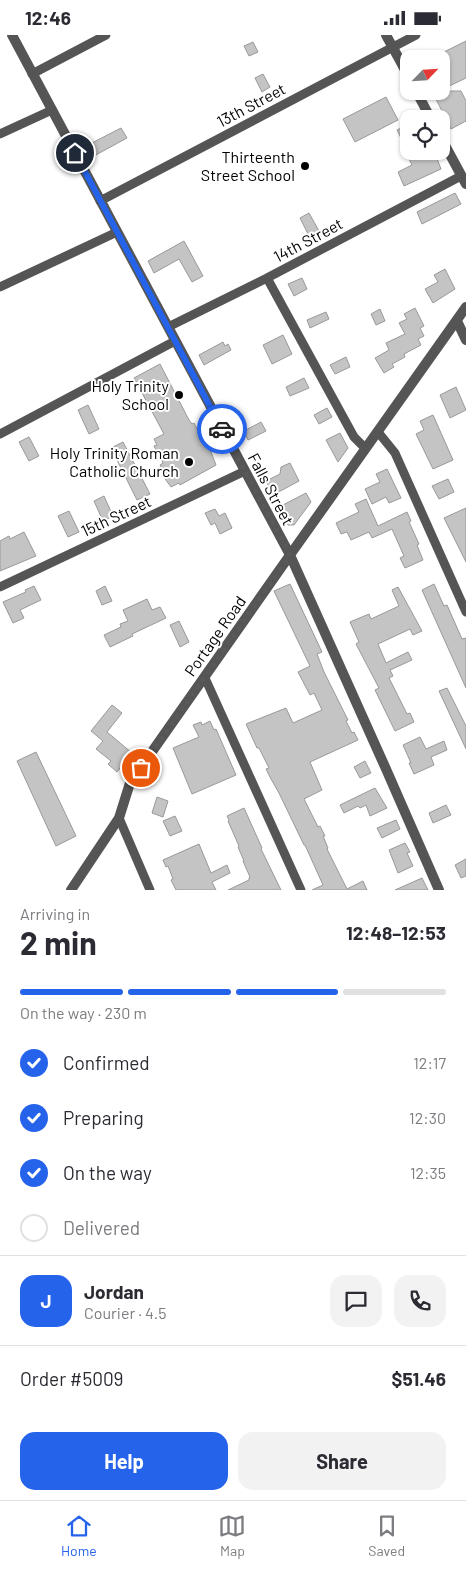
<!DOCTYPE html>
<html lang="en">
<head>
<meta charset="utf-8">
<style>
  body { margin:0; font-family:Barlow,sans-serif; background:#f2f2f3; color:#2b2b33; height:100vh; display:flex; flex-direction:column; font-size:19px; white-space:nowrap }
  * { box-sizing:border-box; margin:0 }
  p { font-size:16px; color:#7c7c81 }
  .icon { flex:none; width:28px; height:28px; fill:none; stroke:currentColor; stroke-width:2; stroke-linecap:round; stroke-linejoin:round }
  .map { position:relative; height:855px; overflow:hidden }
  .details { display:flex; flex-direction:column; background:#fff; flex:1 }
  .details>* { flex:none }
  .needle { width:32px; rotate:65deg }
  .fabs { position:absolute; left:400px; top:15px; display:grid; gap:10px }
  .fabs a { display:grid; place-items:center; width:50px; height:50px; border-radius:10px; background:#fff; box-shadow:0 1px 4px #0004; font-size:25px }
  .pin { position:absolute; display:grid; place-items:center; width:42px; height:42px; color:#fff; margin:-21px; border:2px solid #fff; border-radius:50%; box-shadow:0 1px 5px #0007 }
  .courier { position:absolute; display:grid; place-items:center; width:50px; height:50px; margin:-25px; border:4px solid #2563eb; border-radius:50%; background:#fff; color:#222; box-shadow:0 1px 6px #0007 }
  .summary em { font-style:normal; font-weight:700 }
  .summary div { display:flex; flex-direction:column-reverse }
  .summary { display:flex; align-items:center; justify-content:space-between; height:85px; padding:0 20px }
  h1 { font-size:32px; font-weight:700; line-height:38px }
  .bar { display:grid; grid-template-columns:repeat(4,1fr); gap:8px 5px; align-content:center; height:60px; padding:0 20px }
  .bar i { height:6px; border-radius:4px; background:#e1e1e2 }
  .bar .selected { background:#2563eb }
  .bar p { grid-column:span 4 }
  .line { display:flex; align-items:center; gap:12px; padding:0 20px; border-top:1px solid #e1e1e2 }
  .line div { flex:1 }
  .round { display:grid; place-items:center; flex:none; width:52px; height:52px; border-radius:15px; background:#f2f2f3 }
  ol { padding:0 20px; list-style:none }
  li { display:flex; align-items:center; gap:15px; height:55px }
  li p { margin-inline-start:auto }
  li .icon { padding:5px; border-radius:50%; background:#2563eb; color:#fff; stroke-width:4 }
  li:last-child { color:#7c7c81 }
  li i { width:28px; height:28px; border:2px solid #e1e1e2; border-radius:50% }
  .button { display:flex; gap:10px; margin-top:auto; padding:10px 20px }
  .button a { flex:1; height:58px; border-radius:15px; background:#2563eb; color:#fff; font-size:20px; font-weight:700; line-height:58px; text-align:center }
  .button a+a { background:#f2f2f3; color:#2b2b33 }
  .status { display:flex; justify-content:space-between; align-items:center; height:35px; padding:0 25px; background:#fff; direction:ltr }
  .status svg { height:14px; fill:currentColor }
  .dock { display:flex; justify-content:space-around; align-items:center; height:70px; border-top:1px solid #e1e1e2; background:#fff; font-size:14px; color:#7c7c81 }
  .dock a { display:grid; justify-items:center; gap:2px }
  .dock .selected { color:#2563eb }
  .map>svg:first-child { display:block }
</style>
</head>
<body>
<div class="status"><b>12:46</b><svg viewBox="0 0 49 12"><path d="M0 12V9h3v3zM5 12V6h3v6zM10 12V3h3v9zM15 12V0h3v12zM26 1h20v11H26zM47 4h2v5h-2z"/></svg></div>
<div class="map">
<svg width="466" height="855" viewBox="0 0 466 855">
  <rect width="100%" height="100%" fill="#fff"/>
  <!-- building -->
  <path fill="#c4c4c4" stroke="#999" d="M466,6V43L441,55V24H430Z
    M253,7L258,17L249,21L244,11Z
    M263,39L270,52L262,57L255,43Z
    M432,56H461L466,66V86L451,94Z
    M386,62L398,85L355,107L343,84Z
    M409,89V116H429L432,123L436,121L441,134L404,151L398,137L412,130L407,120L409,119L397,95Z
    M121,93L127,103L92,122L86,111Z
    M455,158L461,169L422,189L417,177Z
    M309,178L319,196L309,201L300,183Z
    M184,206L203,241L192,247L179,224L154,238L148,226Z
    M445,234L455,254L433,268L425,254L438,247L434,240Z
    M302,243L307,254L294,261L288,249Z
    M415,273L424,291L420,293L424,301L418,304L421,310L404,319L405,322L392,329L394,332L384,338L375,323L389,315L386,308L405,299L399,288L407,284L404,279Z
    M380,274L385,286L376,290L371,279Z
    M326,277L329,284L310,293L307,285Z
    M283,300L292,319L272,329L263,310Z
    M223,307L225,311L228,309L231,315L204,330L199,320Z
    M346,322L350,332L335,339L330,330Z
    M160,329L189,385L192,389L194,388L207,413L209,412L216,430L180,450L179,448L171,452L163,441V436L160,430L163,428L154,411L157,410L154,404L164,399L134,343Z
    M304,343L309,353L290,361L286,352Z
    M456,352L466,375L450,383L440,360Z
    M88,370L99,394L89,399L78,375Z
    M327,373L332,382L319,389L314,380Z
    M433,380L453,425L433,434L416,399L424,395L420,386Z
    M261,387L266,396L248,405L244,396Z
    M340,398L348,413L338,427L326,405Z
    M29,402L39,421L29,426L19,407Z
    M123,407L150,459L137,465L111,413Z
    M290,428L299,446L273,460L266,446L280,439L281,432Z
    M387,434L401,463L389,468L386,462L372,469L365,454L380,447L376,439Z
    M448,444L454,457L439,464L432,451Z
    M306,458L311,467L294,490H288L279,472Z
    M104,461L113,481L103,486L94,466Z
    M366,464L378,491L407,477L411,486L409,487L419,509L417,510L423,525L405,533L400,523L404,521L392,494L372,503L369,497L351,505L347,497L341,499L336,488L359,477L355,469Z
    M466,473V527L444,483Z
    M215,474L219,481L225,478L232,493L220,499L215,488L211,490L205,478Z
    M69,476L79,497L68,502L58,481Z
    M24,497L36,521L0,536V506L9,501L10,504Z
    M290,549L322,617L317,619L324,637L348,685L346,686L352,698L354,697L358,705L310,727L322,755L304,764L318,792L320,791L325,801H323L328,813L327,814L347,854L363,846L367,855H312L323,850L305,810H304L279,758L271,744L266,734L269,733L259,713H257L246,689L286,673L293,688L322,675L314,658L310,660L298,637L310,631L274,556Z
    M434,549L444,571L447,570L462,604L466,603V653L422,555Z
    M34,551L41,565L20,575L24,583L13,588L3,567L26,557L25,555Z
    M105,551L112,566L102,570L96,556Z
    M398,552L422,596L413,600L410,594L378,609L386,628L408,617L412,625L390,635L393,641L389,643L407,679L410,678L414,687L395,696L375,655L379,653L356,609L359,607L350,587L369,579L371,584L399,571L392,555Z
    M147,564L152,575L160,572L166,583L132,599L133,601L110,612L104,600L121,592L120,589L128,586L123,575Z
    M179,586L189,607L180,612L170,590Z
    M447,653L466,691V714L439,656Z
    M112,670L122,678L107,697L132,718L117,737L108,729L111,726L96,714L103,706L91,696Z
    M210,686L214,695L216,694L236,740L192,759L173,713L199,702L193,690L201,687L202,690Z
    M420,702L426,714L444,706L447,715L431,722L434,730L414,739L409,728H411L403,710Z
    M36,717L76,801L56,811L17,726Z
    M365,726L371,738L360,743L354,732Z
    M375,753L387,773L370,781L366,770L360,773L358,771L344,778L340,770Z
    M157,762L168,766L163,782L152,778Z
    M446,770L451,780L433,788L429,778Z
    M244,773L262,813L261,814L281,855H228L249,845V843L250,842L243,826H244L238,812L239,811L228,786L229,785L227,781Z
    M175,781L182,796L170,801L163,786Z
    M396,785L400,794L382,803L377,793Z
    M405,808L410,817L407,818L413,831L398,838L389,815Z
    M199,809L211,838L227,830L230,838L212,847L216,855H176L171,845L173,844L168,831L166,832L163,825Z
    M466,824V841L461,843L455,830Z
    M422,843L428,855H395Z"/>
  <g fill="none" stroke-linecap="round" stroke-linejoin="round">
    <!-- minor -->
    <path stroke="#555" stroke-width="9" d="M32,39L106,0
      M0,99L52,75
      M100,166L416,0
      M267,243L354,402L365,413
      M0,252L117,197
      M168,292L267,243L461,141
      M378,397L395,418L466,577
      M0,399L175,306
      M0,552L245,436
      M205,643L301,855
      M119,783L150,855"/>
    <!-- tertiary -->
    <path stroke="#555" stroke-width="10" d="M12,0L290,520L386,734L439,855
      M386,0L409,42
      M416,56L431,84
      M441,103L466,149
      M457,286L466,305
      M71,855L119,783L130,748L290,520L466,272"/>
  </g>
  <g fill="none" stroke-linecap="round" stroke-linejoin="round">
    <!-- done -->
    <path stroke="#595959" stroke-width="5" stroke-dasharray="0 9" d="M141,733L290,520L222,394"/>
    <!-- route -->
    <path stroke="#2563eb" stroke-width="6" d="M75,118L222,394"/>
  </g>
  <!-- markers -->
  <g fill="#000" stroke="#fff" stroke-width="2">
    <circle cx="305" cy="131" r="5"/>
    <circle cx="179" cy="360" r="5"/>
    <circle cx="189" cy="427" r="5"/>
  </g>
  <g text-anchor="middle" stroke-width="4" stroke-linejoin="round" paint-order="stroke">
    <!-- street labels -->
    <g font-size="16" fill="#000" stroke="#fff">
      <text transform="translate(251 70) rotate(-28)" y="6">13th Street</text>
      <text transform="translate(308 205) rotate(-28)" y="6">14th Street</text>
      <text transform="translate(271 454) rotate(62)" y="6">Falls Street</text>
      <text transform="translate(116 481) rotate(-25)" y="6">15th Street</text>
      <text transform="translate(215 601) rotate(-55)" y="6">Portage Road</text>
    </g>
    <!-- poi labels -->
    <g font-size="16" fill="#000" stroke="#fff" text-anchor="end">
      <text x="295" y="128">Thirteenth<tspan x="295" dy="18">Street School</tspan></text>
      <text x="169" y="357">Holy Trinity<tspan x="169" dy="18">School</tspan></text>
      <text x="179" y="424">Holy Trinity Roman<tspan x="179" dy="18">Catholic Church</tspan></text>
    </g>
  </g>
</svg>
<div class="fabs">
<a><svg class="needle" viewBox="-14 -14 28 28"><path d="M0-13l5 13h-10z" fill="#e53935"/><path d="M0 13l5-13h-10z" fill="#7c7c81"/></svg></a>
<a><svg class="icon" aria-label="locate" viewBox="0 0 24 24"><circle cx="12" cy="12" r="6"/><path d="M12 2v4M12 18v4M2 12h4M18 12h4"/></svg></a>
</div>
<div class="pin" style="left:141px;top:733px;background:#ea580c"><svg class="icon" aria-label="bag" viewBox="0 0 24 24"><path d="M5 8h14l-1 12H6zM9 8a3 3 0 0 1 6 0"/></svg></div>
<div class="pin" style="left:75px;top:118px;background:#1f2937"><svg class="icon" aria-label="home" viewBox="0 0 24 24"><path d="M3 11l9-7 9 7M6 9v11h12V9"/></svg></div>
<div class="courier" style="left:222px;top:394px"><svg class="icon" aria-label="car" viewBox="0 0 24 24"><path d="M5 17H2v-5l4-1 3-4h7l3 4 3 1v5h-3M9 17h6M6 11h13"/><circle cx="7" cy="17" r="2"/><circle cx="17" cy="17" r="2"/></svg></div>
</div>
<section class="details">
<div class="summary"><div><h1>2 min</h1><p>Arriving in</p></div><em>12:48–12:53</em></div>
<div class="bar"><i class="selected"></i><i class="selected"></i><i class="selected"></i><i></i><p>On the way · 230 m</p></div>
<ol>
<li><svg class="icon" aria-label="check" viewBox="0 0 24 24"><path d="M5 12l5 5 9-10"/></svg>Confirmed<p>12:17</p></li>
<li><svg class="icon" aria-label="check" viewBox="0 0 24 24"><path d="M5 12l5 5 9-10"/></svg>Preparing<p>12:30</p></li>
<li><svg class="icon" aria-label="check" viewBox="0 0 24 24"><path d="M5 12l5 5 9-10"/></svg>On the way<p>12:35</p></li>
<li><i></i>Delivered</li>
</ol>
<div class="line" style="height:90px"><b class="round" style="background:#2563eb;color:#fff">J</b><div><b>Jordan</b><p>Courier · 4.5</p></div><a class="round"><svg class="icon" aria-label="chat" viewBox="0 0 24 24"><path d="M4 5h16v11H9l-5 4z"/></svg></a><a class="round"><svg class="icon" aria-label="phone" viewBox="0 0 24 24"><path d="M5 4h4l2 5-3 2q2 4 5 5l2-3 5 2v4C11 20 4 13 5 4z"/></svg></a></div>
<div class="line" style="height:65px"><div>Order #5009</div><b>$51.46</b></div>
<div class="button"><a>Help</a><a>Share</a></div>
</section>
<nav class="dock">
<a class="selected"><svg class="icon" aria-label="home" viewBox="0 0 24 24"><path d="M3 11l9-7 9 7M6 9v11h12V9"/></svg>Home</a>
<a><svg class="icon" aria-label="map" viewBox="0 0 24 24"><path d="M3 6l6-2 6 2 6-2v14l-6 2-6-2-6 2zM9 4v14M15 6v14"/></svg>Map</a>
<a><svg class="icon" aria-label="saved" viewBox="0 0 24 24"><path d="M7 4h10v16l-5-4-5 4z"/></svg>Saved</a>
</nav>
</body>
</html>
